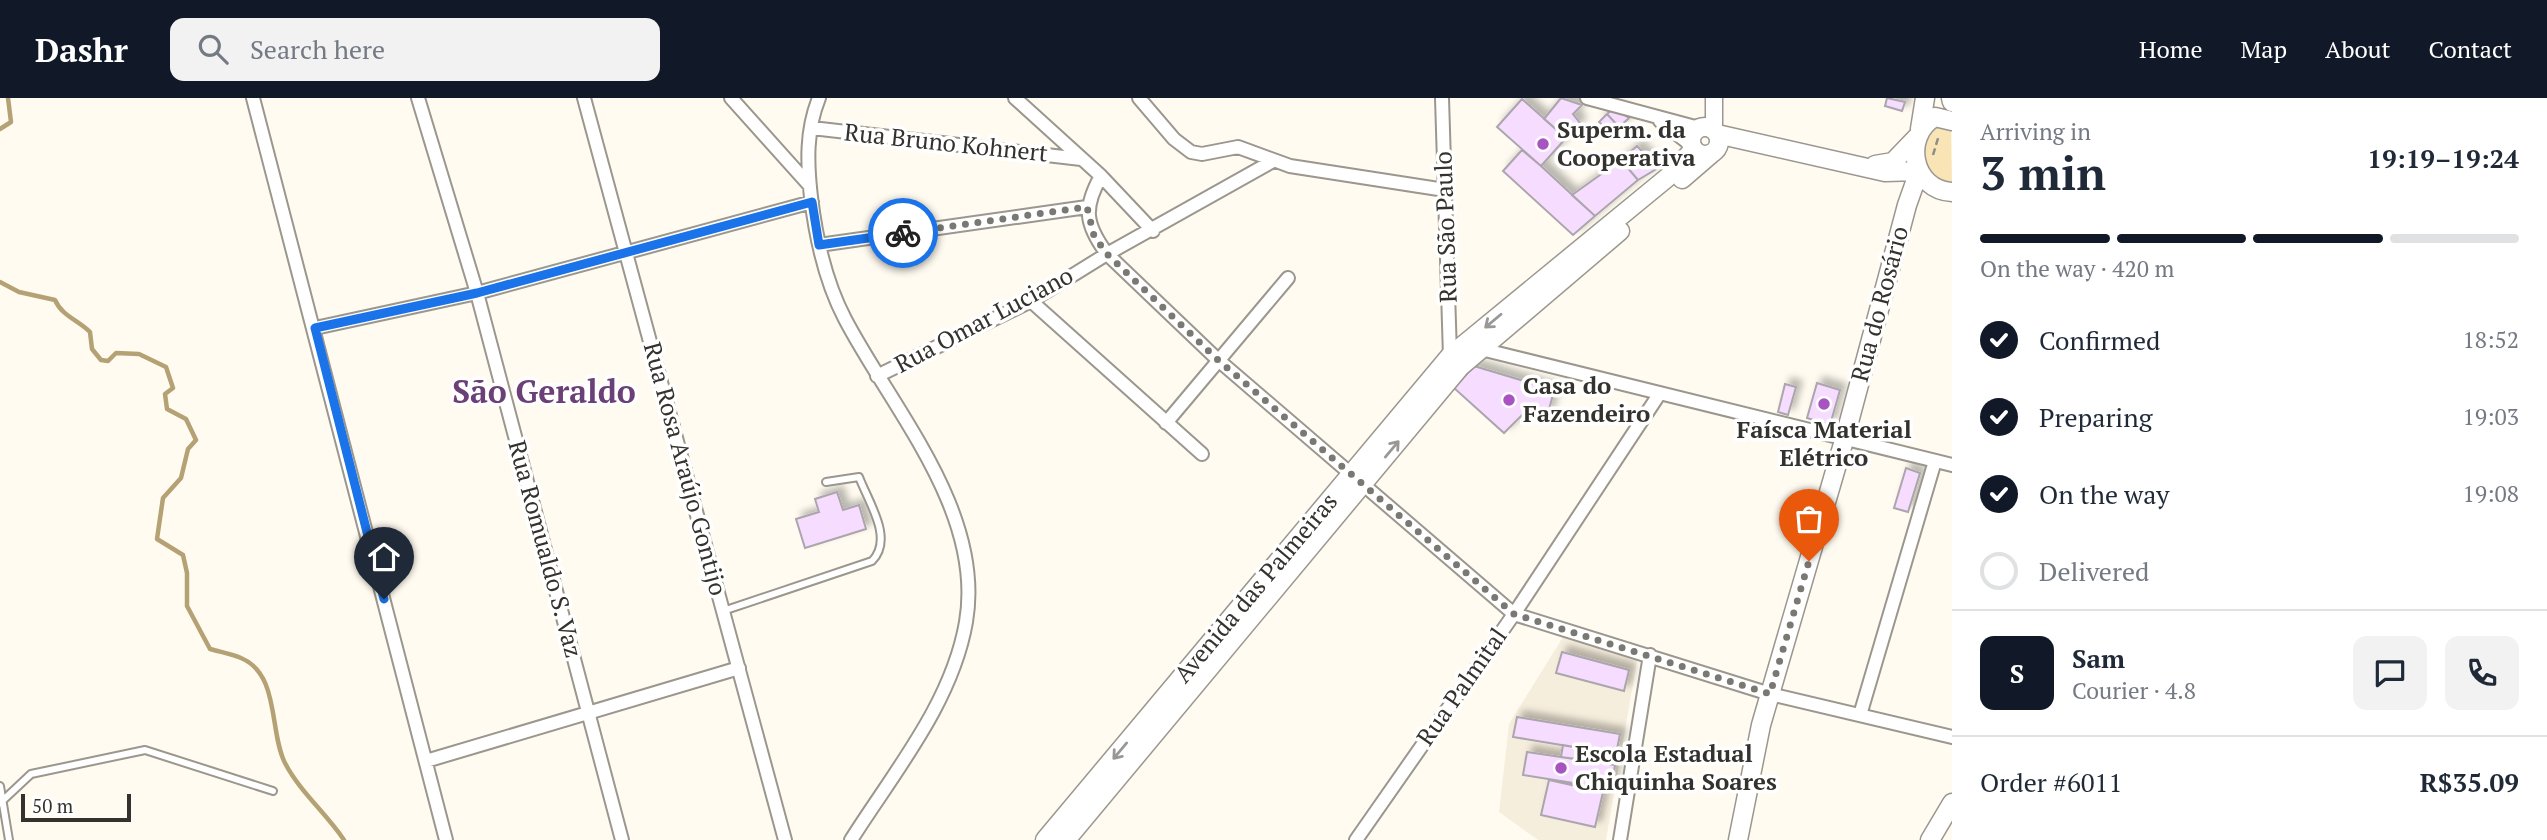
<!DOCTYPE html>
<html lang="en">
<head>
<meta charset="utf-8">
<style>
  body { margin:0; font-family:"PT Serif",serif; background:#f2f2f3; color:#1f2937; height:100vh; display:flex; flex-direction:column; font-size:26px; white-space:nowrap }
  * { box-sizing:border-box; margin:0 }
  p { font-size:23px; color:#747a83 }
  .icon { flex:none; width:38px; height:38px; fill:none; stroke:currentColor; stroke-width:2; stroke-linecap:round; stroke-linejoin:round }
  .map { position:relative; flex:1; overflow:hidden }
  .details { display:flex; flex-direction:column; background:#fff; width:595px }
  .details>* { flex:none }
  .scale { position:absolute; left:21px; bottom:18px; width:110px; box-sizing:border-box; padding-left:7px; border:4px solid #33322e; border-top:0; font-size:19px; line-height:24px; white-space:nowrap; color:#33322e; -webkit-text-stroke:5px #fff; paint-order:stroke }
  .pin { position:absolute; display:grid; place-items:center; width:60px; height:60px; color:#fff; margin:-72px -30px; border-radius:50% 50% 50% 0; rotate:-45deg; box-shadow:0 0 7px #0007 }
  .pin .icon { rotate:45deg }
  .courier { position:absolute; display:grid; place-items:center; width:70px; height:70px; margin:-35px; border:5px solid #1a73e8; border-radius:50%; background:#fff; color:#222; box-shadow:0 2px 9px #0007 }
  .overview em { font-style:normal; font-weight:700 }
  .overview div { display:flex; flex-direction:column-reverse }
  .overview { display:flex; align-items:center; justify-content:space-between; height:119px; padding:0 28px }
  h1 { font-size:46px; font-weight:700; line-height:52px }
  .bar { display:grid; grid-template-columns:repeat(4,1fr); gap:10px 7px; align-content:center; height:84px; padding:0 28px }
  .bar i { height:9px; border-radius:5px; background:#e0e1e3 }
  .bar .active { background:#111827 }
  .bar p { grid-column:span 4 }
  .line { display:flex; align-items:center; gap:18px; padding:0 28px; border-top:2px solid #e0e1e3 }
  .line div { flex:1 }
  .round { display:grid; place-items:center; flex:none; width:74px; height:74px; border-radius:14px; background:#f2f2f3 }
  ol { padding:0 28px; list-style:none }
  li { display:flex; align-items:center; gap:21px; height:77px }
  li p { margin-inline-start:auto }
  li .icon { padding:7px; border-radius:50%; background:#111827; color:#fff; stroke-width:4 }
  li:last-child { color:#747a83 }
  li i { width:38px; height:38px; border:4px solid #e0e1e3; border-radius:50% }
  header { display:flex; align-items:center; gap:42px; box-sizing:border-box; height:98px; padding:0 35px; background:#111827; color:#fff }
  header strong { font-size:33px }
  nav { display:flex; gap:38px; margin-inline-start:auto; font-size:24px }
  .search { width:490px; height:63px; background:#f2f2f3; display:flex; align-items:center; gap:18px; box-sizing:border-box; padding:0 24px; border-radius:14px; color:#747a83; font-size:26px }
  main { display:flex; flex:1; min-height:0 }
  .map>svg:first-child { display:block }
</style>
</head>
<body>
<header>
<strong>Dashr</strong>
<div class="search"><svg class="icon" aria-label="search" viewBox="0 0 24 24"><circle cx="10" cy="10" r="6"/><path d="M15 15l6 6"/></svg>Search here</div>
<nav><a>Home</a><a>Map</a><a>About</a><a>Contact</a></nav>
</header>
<main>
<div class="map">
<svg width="1952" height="742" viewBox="0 0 1952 742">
  <defs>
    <filter id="shadow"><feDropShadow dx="6" dy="-6" stdDeviation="3.5" flood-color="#0004"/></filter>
  </defs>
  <rect width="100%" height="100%" fill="#fffbf0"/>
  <!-- built -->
  <path fill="#f6eedd" d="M1563,539L1637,563L1606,742H1538L1499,714L1509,626Z"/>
  <!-- green -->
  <path fill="#f8e4b5" d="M1935,24L1951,31L1952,89L1932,78L1923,67L1925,41Z"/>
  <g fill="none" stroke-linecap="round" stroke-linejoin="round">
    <!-- stream -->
    <path stroke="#b5a274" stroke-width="4.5" d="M0,31L11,24L8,0
      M0,184L19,194L55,202C62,218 78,222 90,234L92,251L101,262L108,263L116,255L139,256L166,269L173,290L165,296L167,311L186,321L196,342L188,351L181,380L163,400L157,441L183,457L187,475V508L210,551C220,554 232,556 241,560C280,576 269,634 285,665C300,694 326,715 344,742"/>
  </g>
  <!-- building -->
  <path fill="#f6dcfe" stroke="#aba5ad" stroke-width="2" filter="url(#shadow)" d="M1561,0L1582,7L1573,16L1580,25L1566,40L1544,21Z
    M1887,0L1905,4L1902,13L1885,8Z
    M1522,1L1566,40L1541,68L1497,29Z
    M1614,10L1629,20L1619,29L1607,16Z
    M1607,16L1619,29L1611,36L1599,24Z
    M1637,48L1658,70L1638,82L1621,62Z
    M1522,52L1541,68L1595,118L1573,137L1503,73Z
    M1621,62L1638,82L1595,118L1572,97Z
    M1474,268L1554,292L1548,316L1528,311L1504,335L1454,290Z
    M1817,285L1840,292L1830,327L1807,320Z
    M1785,286L1796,289L1788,317L1778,314Z
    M1906,370L1920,375L1908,414L1894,410Z
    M837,394L843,412L859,407L866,431L805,450L796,421L819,414L815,401Z
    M1562,554L1629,572L1624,593L1556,575Z
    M1517,619L1620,636L1616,656L1513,639Z
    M1563,647L1585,651L1583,662L1561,659Z
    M1527,654L1615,667L1611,691L1523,677Z
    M1549,682L1603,694L1595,729L1541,717Z"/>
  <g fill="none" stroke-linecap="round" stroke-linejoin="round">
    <!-- service casing -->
    <g stroke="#9b978e" stroke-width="10">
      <path id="service" d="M723,513L872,463C894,441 869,405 859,379L826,384
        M0,688L9,742
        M0,705L31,676L145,652L273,693"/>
    </g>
    <!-- minor casing -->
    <g stroke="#9b978e" stroke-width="16">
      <path id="minor" d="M253,0L446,742
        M418,0L477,195L622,742
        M584,0L785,742
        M731,0L810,88
        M819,0C806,32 807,65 811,99C816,141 825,183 845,221C892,311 985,414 966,524C952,605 894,674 851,742
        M1015,0L1101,78L1153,133
        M1139,0L1174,41L1191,54L1202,56L1238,49L1290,68L1445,92
        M1442,0L1450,258
        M1587,0L1699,30
        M1660,23L1691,47
        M812,30L1081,61
        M1101,78C1083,110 1085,126 1107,156L1217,261L1514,516L1770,596L1952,639
        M819,147L1087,109
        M1031,203L1202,356
        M315,230L477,195L812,104
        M1481,251L1952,367
        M877,278L1031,203L1107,156L1273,63
        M1166,325L1288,180
        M1860,617L1935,363
        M426,663L739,570
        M1356,742L1514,516L1660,295
        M1620,742L1650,557"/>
    </g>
    <!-- tertiary casing -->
    <g stroke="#9b978e" stroke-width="19">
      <path id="tertiary" d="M1714,0V33"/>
    </g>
    <!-- secondary casing -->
    <g stroke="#9b978e" stroke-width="21">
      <path id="secondary" d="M1951,0L1952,4
        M1952,23L1935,19C1902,38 1912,92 1952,94
        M1691 43a14 14 0 1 1 28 0a14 14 0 1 1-28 0Z
        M1920,31L1925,0
        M1717,36L1885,74L1918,73
        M1875,67L1893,64L1919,37
        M1682,81L1711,56
        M1045,742L1450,258L1668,79L1694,51
        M1066,742L1460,269L1620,133
        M1738,742L1761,627L1845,339L1907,107L1918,76
        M1930,742L1952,705"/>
    </g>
    <!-- path -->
    <path stroke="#8f8d86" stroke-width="2.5" stroke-dasharray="7 3.5" stroke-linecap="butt" d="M1933,57L1939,37"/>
    <!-- service -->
    <use href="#service" stroke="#fff" stroke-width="6"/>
    <!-- minor -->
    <use href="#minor" stroke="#fff" stroke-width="12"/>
    <!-- tertiary -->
    <use href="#tertiary" stroke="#fff" stroke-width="16"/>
    <!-- secondary -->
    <use href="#secondary" stroke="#fff" stroke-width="18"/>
  </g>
  <!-- one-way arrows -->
  <defs><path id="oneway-shaft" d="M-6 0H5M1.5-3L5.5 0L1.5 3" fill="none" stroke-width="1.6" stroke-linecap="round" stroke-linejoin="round" transform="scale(1.75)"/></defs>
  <g stroke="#999896">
    <use href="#oneway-shaft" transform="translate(1493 223) rotate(140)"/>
    <use href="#oneway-shaft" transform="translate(1392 351) rotate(-50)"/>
    <use href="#oneway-shaft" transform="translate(1120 653) rotate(130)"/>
  </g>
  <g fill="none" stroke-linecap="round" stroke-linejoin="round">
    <!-- done -->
    <path stroke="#7a7872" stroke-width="7" stroke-dasharray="0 12.6" d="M903,135L1087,109L1094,138L1107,156L1217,261L1514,516L1770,596L1809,463"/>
    <!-- route -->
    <path stroke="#1a73e8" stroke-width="9" d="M384,501L315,230L477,195L812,104L819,147L903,135"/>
  </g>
  <!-- markers -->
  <g fill="#a853c2" stroke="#fff" stroke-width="2.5">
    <circle cx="1543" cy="46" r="7"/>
    <circle cx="1509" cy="302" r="7"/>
    <circle cx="1824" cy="306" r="7"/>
    <circle cx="1561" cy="670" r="7"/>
  </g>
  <g text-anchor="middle" stroke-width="7" stroke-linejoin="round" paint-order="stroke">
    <!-- poi labels -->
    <g font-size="24" font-weight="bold" fill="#33322e" stroke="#fff" text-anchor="start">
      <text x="1557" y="40">Superm. da<tspan x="1557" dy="28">Cooperativa</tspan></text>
      <text x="1523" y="296">Casa do<tspan x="1523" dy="28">Fazendeiro</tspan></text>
      <text x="1824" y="340" text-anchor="middle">Faísca Material<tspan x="1824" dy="28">Elétrico</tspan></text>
      <text x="1575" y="664">Escola Estadual<tspan x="1575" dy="28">Chiquinha Soares</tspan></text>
    </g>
    <!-- street labels -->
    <g font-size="24" fill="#33322e" stroke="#fff">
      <text transform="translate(946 45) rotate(6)" y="8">Rua Bruno Kohnert</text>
      <text transform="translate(1446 129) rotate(-92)" y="8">Rua São Paulo</text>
      <text transform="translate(1880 206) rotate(-75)" y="8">Rua do Rosário</text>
      <text transform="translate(984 222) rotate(-28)" y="8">Rua Omar Luciano</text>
      <text transform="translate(685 371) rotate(75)" y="8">Rua Rosa Araújo Gontijo</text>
      <text transform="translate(545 451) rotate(75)" y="8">Rua Romualdo S. Vaz</text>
      <text transform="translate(1256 490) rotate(-50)" y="8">Avenida das Palmeiras</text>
      <text transform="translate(1462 589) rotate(-55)" y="8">Rua Palmital</text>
    </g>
    <!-- district labels -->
    <g font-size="32" font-weight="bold" fill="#6a4077" stroke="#fff">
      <text x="544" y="305">São Geraldo</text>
    </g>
  </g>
</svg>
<div class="scale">50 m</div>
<div class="pin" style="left:1809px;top:463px;background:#ea580c"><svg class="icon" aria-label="bag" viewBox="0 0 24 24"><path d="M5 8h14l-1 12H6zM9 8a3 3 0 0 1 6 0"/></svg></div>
<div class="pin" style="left:384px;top:501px;background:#1f2937"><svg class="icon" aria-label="home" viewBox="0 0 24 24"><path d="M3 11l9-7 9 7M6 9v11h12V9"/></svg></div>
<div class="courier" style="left:903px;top:135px"><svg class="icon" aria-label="bike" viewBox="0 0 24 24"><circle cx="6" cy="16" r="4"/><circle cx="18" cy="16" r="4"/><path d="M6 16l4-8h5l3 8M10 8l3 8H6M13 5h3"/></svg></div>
</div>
<section class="details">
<div class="overview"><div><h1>3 min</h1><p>Arriving in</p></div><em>19:19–19:24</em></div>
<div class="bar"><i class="active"></i><i class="active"></i><i class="active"></i><i></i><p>On the way · 420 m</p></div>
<ol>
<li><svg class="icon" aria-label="check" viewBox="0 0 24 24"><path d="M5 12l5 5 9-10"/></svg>Confirmed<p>18:52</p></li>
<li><svg class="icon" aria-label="check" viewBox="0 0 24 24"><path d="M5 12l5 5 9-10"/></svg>Preparing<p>19:03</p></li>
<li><svg class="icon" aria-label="check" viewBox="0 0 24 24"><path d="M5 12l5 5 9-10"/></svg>On the way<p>19:08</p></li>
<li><i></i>Delivered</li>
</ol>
<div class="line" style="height:126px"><b class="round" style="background:#111827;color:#fff">S</b><div><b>Sam</b><p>Courier · 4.8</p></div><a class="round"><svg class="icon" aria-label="chat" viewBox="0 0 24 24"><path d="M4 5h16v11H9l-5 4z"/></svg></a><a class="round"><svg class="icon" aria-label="phone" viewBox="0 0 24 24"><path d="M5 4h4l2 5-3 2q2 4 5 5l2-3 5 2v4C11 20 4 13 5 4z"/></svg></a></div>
<div class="line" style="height:91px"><div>Order #6011</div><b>R$35.09</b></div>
</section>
</main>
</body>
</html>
